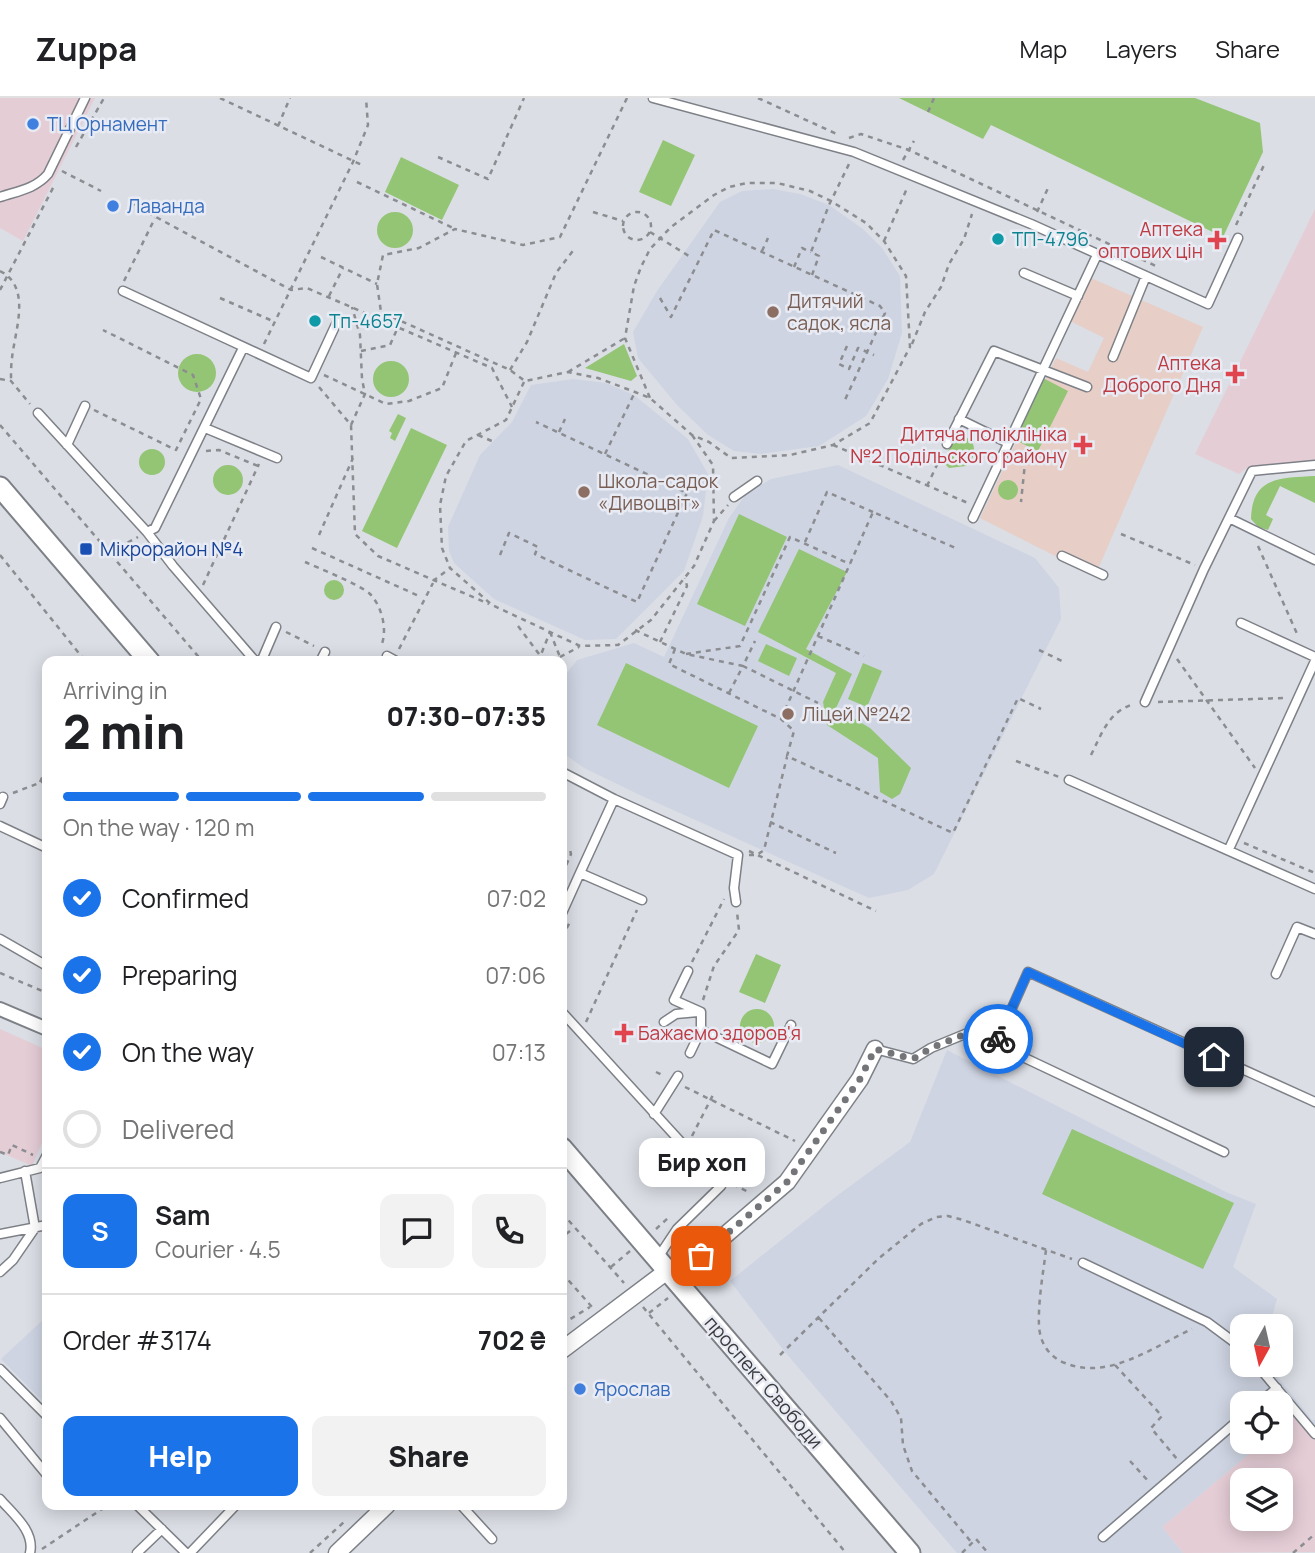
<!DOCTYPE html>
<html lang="en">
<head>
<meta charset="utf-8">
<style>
  body { margin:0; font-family:Manrope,sans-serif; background:#f2f2f2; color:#202124; height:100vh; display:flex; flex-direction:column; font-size:26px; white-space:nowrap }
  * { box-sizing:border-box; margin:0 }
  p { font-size:23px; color:#757577 }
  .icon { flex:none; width:38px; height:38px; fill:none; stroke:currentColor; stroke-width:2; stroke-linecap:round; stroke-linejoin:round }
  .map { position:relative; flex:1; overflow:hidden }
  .drawer { position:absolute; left:42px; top:558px; width:525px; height:854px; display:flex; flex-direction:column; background:#fff; border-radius:14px; box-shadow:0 4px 18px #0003 }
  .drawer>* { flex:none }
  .needle { width:46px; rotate:188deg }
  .fabs { position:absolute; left:1230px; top:1216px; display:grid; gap:14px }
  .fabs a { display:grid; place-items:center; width:63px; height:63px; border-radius:14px; background:#fff; box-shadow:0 4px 18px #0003; font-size:35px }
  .pin { position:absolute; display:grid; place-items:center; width:60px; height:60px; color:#fff; margin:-30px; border-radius:14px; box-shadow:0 4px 10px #0006 }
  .courier { position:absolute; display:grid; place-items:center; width:70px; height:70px; margin:-35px; border:5px solid #1a73e8; border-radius:50%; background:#fff; color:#222; box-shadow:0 2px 9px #0007 }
  .bubble { position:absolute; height:49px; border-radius:14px; background:#fff; box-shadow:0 4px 18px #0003; font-size:23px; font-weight:800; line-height:49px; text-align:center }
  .headline em { font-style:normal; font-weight:800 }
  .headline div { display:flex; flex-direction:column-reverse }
  .headline { display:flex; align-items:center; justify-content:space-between; height:119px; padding:0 21px }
  h1 { font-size:46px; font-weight:800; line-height:52px }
  .bar { display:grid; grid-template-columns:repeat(4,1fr); gap:10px 7px; align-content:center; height:84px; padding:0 21px }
  .bar i { height:9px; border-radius:5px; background:#e0e0e0 }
  .bar .current { background:#1a73e8 }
  .bar p { grid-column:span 4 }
  .line { display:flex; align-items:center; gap:18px; padding:0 21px; border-top:2px solid #e0e0e0 }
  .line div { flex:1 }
  .round { display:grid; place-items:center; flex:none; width:74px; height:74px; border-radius:14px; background:#f2f2f2 }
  ol { padding:0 21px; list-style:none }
  li { display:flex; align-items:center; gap:21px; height:77px }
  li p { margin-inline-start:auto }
  li .icon { padding:7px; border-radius:50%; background:#1a73e8; color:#fff; stroke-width:4 }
  li:last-child { color:#757577 }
  li i { width:38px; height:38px; border:4px solid #e0e0e0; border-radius:50% }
  .cta { display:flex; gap:14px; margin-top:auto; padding:14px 21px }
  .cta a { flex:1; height:80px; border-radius:14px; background:#1a73e8; color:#fff; font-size:28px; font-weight:800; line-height:80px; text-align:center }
  .cta a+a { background:#f2f2f2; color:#202124 }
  header { display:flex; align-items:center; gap:42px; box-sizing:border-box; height:98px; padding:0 35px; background:#fff; border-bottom:2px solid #e0e0e0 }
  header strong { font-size:33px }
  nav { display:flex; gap:38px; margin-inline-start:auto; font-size:24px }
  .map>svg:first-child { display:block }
</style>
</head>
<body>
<header>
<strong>Zuppa</strong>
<nav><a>Map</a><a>Layers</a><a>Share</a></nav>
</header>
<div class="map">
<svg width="1315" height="1455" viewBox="0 0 1315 1455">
  <rect width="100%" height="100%" fill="#dbdee5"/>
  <!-- commercial -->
  <path fill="#e5cdd6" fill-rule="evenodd" d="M0,0H95L23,143L0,130Z
    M1315,111V365L1248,369L1239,376L1195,356Z
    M0,931L47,952V1033L32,1068L0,1054Z
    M1295,1317L1315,1342V1454L1183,1455L1162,1429L1263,1344H1281V1329ZM1242,1382H1281V1421H1242Z"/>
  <!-- built -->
  <path fill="#ced4e2" d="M773,91L800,96L829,107L863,131L882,150L900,178L902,235L888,281L866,318L819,348L761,356L734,353L708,337L677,307L638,260L633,234L657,193L720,104L742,93Z
    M573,281L606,285L634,297L688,341L708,376L703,418L684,473L616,541L585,542L494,501L454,465L449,453L448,429L480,357L512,324L531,287Z
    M838,367L1035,460L1059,490L1061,521L934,776L908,792L869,800L642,698L584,670L563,655L562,651V581L577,562L634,545L664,559L729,420L746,396L771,381Z
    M947,952L1226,1094L1256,1106L1233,1169L1277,1201L1269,1228H1242V1267H1268L1312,1322H1315V1341L1295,1317L1281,1329V1306H1242V1344H1263L1162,1429L1183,1455H957L785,1254L730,1183L834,1100L910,1044Z
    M47,1218V1308L1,1261Z"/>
  <!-- medical -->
  <path fill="#e7cec6" d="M1091,180L1203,229L1095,478L980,420L1056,260L1088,274L1104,240L1070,223Z"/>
  <!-- green -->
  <path fill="#93c575" d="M899,0H1195L1260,25L1263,54L1223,139L991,27L983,41Z
    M663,42L695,57L671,108L639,94Z
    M401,59L459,87L442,122L385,94Z
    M377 132a18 18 0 1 1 36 0a18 18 0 1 1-36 0Z
    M624,246L637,278L631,283L585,270Z
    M178 275a19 19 0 1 1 38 0a19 19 0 1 1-38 0Z
    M373 281a18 18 0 1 1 36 0a18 18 0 1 1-36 0Z
    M1043,280L1068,293L1038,353L1013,341Z
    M398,316L406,320L395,343L390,340L392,335L389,333Z
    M411,330L447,347L397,450L362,433Z
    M962,337L972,343C976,354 975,359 966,368L949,370L944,365C947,354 951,343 962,337Z
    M139 364a13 13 0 1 1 26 0a13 13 0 1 1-26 0Z
    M213 382a15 15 0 1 1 30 0a15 15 0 1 1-30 0Z
    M1315,378V405L1280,388L1266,417L1273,421L1268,432L1258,429L1251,421C1252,378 1281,380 1315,378Z
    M998 392a10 10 0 1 1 20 0a10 10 0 1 1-20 0Z
    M739,416L787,439L745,528L697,506Z
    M799,451L847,474L806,551L852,576L836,610L870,630L911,670L900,696L892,701L880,694L878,660L827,627L823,604L836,575L758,534Z
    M324 492a10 10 0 1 1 20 0a10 10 0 1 1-20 0Z
    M766,546L797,560L789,578L758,563Z
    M626,565L758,628L729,690L597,627Z
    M863,565L882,573L867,609L848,601Z
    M756,856L781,867L765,905L739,894Z
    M740 928a17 17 0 1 1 34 0a17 17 0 1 1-34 0Z
    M1072,1031L1234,1105L1203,1171L1042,1096Z"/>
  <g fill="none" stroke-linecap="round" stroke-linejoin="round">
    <!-- service casing -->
    <g stroke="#7d8086" stroke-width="11">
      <path id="service" d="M653,0L854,54L1031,126L1208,206L1238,140
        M0,99C18,93 35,91 48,76L85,0
        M1024,175L1078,198
        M123,193L311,280L337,224
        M243,250L155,430L147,434L173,468L256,564
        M1113,259L1146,178
        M38,315L147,434
        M959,321L1008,345
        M205,330L277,360
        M947,346L994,253L1087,289
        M67,347L85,308
        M734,399L757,383
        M973,420L1097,157
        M1231,421L1315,462
        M1062,458L1103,477
        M1241,525L1315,559
        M387,558L398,564
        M261,564L276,529
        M320,564L325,554
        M1145,604L1204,471L1252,373L1315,367
        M562,674L614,701L580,775
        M1069,682L1315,791
        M614,701L738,757L734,790L736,804
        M0,706L3,699
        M0,728L47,750
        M1229,751L1315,563
        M562,815L580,775L642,802
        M0,841L47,868
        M688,873L674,902L701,914V932L690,955
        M1276,876L1297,829L1315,836
        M562,914L721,1088L677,1131L657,1161
        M664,924L676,916L698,914
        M701,932L772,966L791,927
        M996,946L1028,874L1315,1004
        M875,951L913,961L931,950L970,934L1224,1054
        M654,1016L678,978
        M0,1080L40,1070L47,1057
        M0,1136L47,1127
        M1083,1165L1207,1224L1242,1250
        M0,1174L13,1162L35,1130L25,1073
        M1257,1267L1315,1336
        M0,1271L47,1318
        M1258,1306L1277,1290
        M0,1320L47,1377
        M0,1401C13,1416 35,1433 30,1455
        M137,1407L186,1455
        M461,1407L492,1441
        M1103,1439L1242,1319
        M137,1455L162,1431
        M190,1455L236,1407"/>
    </g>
    <!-- pedestrian casing -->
    <g stroke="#7d8086" stroke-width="16">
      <path id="pedestrian" d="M0,911L47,931"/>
    </g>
    <!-- minor casing -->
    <g stroke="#7d8086" stroke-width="19">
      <path id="minor" d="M562,1252L667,1173L701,1158L787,1084L860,981L875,951
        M337,1455L387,1407"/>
    </g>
    <!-- tertiary casing -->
    <g stroke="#7d8086" stroke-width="23">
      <path id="tertiary" d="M0,389L150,564
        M562,1050L910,1455"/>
    </g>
    <!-- path -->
    <path stroke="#8b8d91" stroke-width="2.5" stroke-dasharray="5 5" stroke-linecap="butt" d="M220,0L364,68
      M627,0L560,139L523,147L455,131L419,150L383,157L377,186L381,214L510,272L525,283L568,274L598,280L635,294L650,300L692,337L709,344L731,360L790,357L833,347L870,325L910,249L906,178L884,143L866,125L831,103L810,93L777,85H747L729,89L714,97L671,129L650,151L641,169L634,188L625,240L650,300
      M758,0L839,37
      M928,14L934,0
      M278,28L290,0
      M849,40L861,36L909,52L1156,168
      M76,49L104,0
      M438,59L488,81L524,0
      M903,62L914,43
      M62,73L101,93
      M357,84L455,131
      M130,105L291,192L307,190L492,270L512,309
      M623 128a14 14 0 1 1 28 0a14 14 0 1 1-28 0Z
      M593,114L623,123
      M1037,114L1049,88
      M1236,127L1264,67
      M650,134L689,158
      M884,143L908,88
      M762,153L768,140
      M321,159L377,186
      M794,169L802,150L811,154
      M0,173C32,189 15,232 12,260C11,267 11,275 11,283
      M812,177L819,158L811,154L829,107L849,66
      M124,183L155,120
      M0,192L54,88
      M329,198L343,170
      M220,200L275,224
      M660,200L671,219L714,132L880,208L885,215L844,304
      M264,246L353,64L368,27L366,0
      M912,246L925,214L941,189L949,166L964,141L972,116
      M847,248L839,266L849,271L858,250L874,257
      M361,253L390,247L398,229
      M510,272L527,244L556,175L575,150
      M568,274L625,240
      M324,277L386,306L409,303L442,290L456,255
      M0,281L11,283L30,306
      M524,284L506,322L466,343L446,378L440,407L442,450L450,470L492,507L580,548L618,547L651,522L694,468L714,423L713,367L692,337
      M319,289L351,327L355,436L378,458L489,506
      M94,312L176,352L201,301L193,277L103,232
      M0,327L203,564
      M351,327L365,296L362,281L360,237L352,209
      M559,334L565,321
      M478,337L494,344
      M833,347L968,405
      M206,353L219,352L258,368
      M605,356L635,294
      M1013,358L1025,365L1021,404
      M927,388L942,356
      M714,423L728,407
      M1121,436L1195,467
      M319,437L353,360
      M805,444L827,394L873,414
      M1258,448L1298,538
      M312,450L419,498
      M0,457L86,564
      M112,457L125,446L138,439
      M500,457L509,435L538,449L535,456L637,504L687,395L536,324
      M305,464C318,470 361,487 370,496C382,508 388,533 381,548
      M433,483L450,470
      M203,487L259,366
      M518,528L545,564
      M635,532L686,556L743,568L755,543
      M286,534L314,548
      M550,534L560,559L558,564
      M818,538L864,558
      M660,544L687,488L685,480
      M399,551L433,485
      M675,551L669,566L781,621L794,633L787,658L953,735L1018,600L1041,611
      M1039,552L1064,564
      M686,556L740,548L790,439L850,466
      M336,559L346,564
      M560,559L579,549
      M1177,561L1255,670
      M77,564L78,554
      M538,564L550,534
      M729,595L743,568L818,605
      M1158,604L1284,600
      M781,621L873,414L958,451
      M1091,657C1102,635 1109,613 1134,606
      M1016,663L1059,679
      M40,684L47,669
      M13,695L47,682
      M770,724L836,755
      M1244,745L1315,775
      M562,748L570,752L571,756L562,777
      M749,753L876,813
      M749,757H757L764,752L787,659
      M562,839L570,824
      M692,864L724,801
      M0,875L47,895
      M562,896L568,904
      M703,902L714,868L739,832L737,814
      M586,924L637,812
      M656,974L664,978
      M685,989L795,1043
      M692,1038L714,995
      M0,1054L8,1057L12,1047L33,1057
      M733,1086L750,1095
      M562,1115L624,1185
      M656,1131L668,1120
      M566,1136L574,1130
      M1046,1152C1043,1176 1038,1203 1039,1228C1040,1245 1049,1259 1065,1265C1108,1283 1153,1249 1192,1231
      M611,1169L630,1153
      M562,1175L592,1209
      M643,1209L846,1455
      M649,1215L668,1200
      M819,1220L891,1303L901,1320L903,1347L912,1373L972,1445
      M562,1226L590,1209
      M780,1257L878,1161L921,1126L936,1119L948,1118L963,1122L1072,1161
      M1115,1267L1162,1318L1151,1330L1177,1361
      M1130,1363L1150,1385
      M42,1451L102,1411L113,1407
      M310,1455L344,1424
      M962,1455L976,1441L988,1455
      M1293,1455L1315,1436"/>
    <!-- service -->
    <use href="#service" stroke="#fff" stroke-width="8"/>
    <!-- pedestrian -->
    <use href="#pedestrian" stroke="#fff" stroke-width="12"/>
    <!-- minor -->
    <use href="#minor" stroke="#fff" stroke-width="16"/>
    <!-- tertiary -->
    <use href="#tertiary" stroke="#fff" stroke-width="19"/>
  </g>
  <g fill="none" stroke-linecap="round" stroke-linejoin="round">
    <!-- done -->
    <path stroke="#737579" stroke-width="7" stroke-dasharray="0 12.6" d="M701,1158L787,1084L860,981L875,951L913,961L931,950L970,934L996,946L998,941"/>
    <!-- route -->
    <path stroke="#1a73e8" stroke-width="9" d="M998,941L1028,874L1214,959"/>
  </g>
  <!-- markers -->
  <g fill="#3f7fe0" stroke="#e8ebf3" stroke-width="2.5">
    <circle cx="33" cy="26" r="7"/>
    <circle cx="113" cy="108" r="7"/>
    <circle cx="580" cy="1291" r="7"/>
  </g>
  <g fill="#0f9aa8" stroke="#e8ebf3" stroke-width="2.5">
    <circle cx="998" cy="141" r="7"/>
    <circle cx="315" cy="223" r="7"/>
  </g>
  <g fill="#e0444e" stroke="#e8ebf3" stroke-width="2.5">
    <path d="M1213.5 131.5h7v7h7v7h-7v7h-7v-7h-7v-7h7z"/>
    <path d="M1231.5 265.5h7v7h7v7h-7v7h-7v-7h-7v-7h7z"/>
    <path d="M1079.5 336.5h7v7h7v7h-7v7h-7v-7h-7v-7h7z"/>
    <path d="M620.5 924.5h7v7h7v7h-7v7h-7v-7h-7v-7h7z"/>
  </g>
  <g fill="#8d6e63" stroke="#e8ebf3" stroke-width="2.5">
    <circle cx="773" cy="214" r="7"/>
    <circle cx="584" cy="394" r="7"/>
    <circle cx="788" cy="616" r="7"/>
  </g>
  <rect fill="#1a4fb4" stroke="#e8ebf3" stroke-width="2.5" x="79" y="444" width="14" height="14" rx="3.5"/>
  <g text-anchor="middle" stroke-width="5" stroke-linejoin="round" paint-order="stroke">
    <!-- shop labels -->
    <g font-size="19" fill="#366cbe" stroke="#e8ebf3" text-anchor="start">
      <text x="47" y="33">ТЦ Орнамент</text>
      <text x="127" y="115">Лаванда</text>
      <text x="594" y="1298">Ярослав</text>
    </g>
    <!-- health labels -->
    <g font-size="19" fill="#be3a42" stroke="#e8ebf3" text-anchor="end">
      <text x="1203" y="138">Аптека<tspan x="1203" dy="22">оптових цін</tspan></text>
      <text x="1221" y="272">Аптека<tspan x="1221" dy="22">Доброго Дня</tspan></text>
      <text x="1067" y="343">Дитяча поліклініка<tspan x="1067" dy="22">№2 Подільского району</tspan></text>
      <text x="638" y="942" text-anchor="start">Бажаємо здоров'я</text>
    </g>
    <!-- culture labels -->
    <g font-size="19" fill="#0d838f" stroke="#e8ebf3" text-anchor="start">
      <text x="1012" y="148">ТП-4796</text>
      <text x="329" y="230">Тп-4657</text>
    </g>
    <!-- education labels -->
    <g font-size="19" fill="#785e54" stroke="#e8ebf3" text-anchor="start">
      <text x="787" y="210">Дитячий<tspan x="787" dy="22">садок, ясла</tspan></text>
      <text x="598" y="390">Школа-садок<tspan x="598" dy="22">«Дивоцвіт»</tspan></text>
      <text x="802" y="623">Ліцей №242</text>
    </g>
    <!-- transit labels -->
    <g font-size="19" fill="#164399" stroke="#e8ebf3" text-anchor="start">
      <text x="100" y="458">Мікрорайон №4</text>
    </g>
    <!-- street labels -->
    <g font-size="19" fill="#3b3c3f" stroke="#e8ebf3">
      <text transform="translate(764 1284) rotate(49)" y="7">проспект Свободи</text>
    </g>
  </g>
</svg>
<div class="fabs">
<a><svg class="needle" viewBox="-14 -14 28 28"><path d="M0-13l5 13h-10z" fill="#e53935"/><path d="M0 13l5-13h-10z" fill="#757577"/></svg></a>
<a><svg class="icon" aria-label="locate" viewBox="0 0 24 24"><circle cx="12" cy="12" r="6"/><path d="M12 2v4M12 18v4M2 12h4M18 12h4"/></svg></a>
<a><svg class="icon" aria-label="layers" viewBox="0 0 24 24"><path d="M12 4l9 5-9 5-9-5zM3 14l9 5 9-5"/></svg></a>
</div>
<div class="pin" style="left:701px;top:1158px;background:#ea580c"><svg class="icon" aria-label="bag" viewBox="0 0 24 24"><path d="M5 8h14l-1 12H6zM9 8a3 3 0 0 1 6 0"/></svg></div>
<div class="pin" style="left:1214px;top:959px;background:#1f2937"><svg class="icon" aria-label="home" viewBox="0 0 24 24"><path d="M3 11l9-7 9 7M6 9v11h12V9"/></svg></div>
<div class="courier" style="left:998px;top:941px"><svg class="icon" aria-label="bike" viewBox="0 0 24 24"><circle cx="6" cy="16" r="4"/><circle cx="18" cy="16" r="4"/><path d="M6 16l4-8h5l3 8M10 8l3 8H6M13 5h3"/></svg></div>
<div class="bubble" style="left:639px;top:1040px;width:126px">Бир хоп</div>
<section class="drawer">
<div class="headline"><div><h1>2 min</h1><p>Arriving in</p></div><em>07:30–07:35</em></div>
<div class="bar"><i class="current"></i><i class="current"></i><i class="current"></i><i></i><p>On the way · 120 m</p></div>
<ol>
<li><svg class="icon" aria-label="check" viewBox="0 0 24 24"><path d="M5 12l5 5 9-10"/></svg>Confirmed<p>07:02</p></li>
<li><svg class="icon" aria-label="check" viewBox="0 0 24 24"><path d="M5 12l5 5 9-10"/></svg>Preparing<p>07:06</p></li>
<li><svg class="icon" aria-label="check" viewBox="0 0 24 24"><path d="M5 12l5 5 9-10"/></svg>On the way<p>07:13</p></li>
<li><i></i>Delivered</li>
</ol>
<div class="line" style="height:126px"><b class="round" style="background:#1a73e8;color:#fff">S</b><div><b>Sam</b><p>Courier · 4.5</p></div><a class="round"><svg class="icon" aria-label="chat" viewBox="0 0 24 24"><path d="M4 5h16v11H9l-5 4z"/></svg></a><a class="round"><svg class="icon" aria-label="phone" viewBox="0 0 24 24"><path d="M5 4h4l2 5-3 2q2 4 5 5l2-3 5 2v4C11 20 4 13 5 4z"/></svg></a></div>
<div class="line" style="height:91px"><div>Order #3174</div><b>702 ₴</b></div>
<div class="cta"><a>Help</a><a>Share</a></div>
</section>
</div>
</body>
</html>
